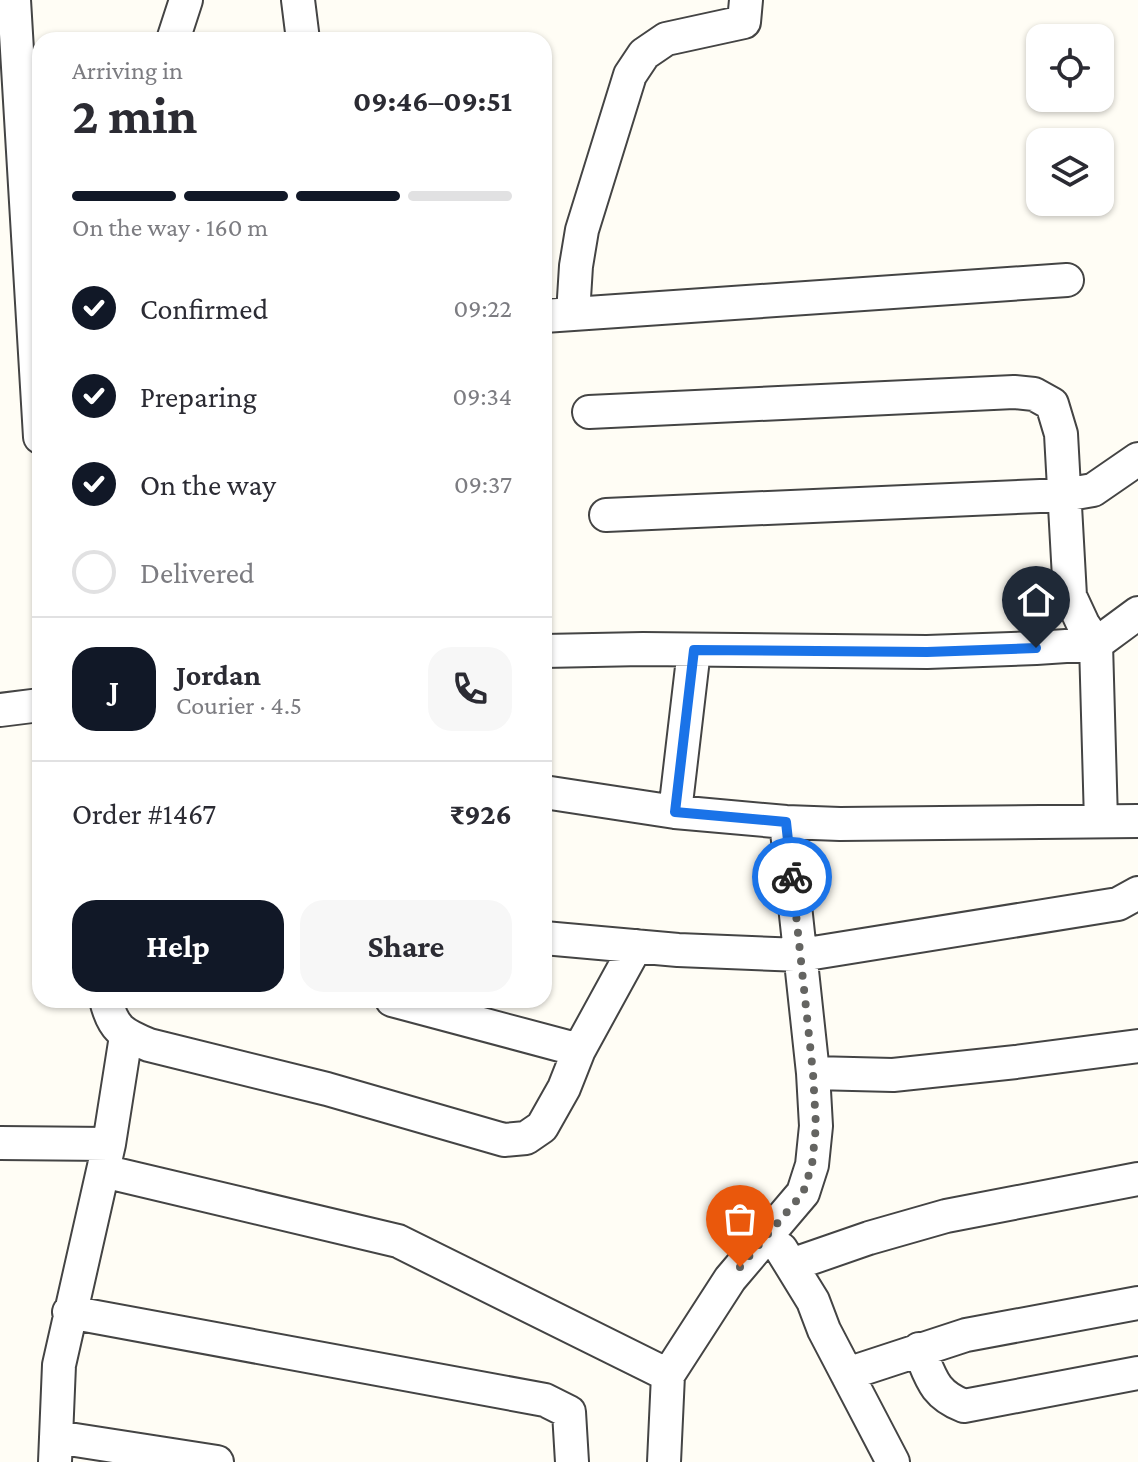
<!DOCTYPE html>
<html lang="en">
<head>
<meta charset="utf-8">
<style>
  body { margin:0; font-family:"Crimson Pro",serif; background:#f7f7f7; color:#2b2b33; height:100vh; display:flex; flex-direction:column; font-size:30px; white-space:nowrap }
  * { box-sizing:border-box; margin:0 }
  p { font-size:26px; color:#7c7c81 }
  .icon { flex:none; width:44px; height:44px; fill:none; stroke:currentColor; stroke-width:2; stroke-linecap:round; stroke-linejoin:round }
  .map { position:relative; flex:1; overflow:hidden }
  .side { position:absolute; left:32px; top:32px; width:520px; height:976px; display:flex; flex-direction:column; background:#fff; border-radius:24px; box-shadow:0 2px 6px #0004 }
  .side>* { flex:none }
  .tools { position:absolute; left:1026px; top:24px; display:grid; gap:16px }
  .tools a { display:grid; place-items:center; width:88px; height:88px; border-radius:16px; background:#fff; box-shadow:0 2px 6px #0004; font-size:40px }
  .pin { position:absolute; display:grid; place-items:center; width:68px; height:68px; color:#fff; margin:-82px -34px; border-radius:50% 50% 50% 0; rotate:-45deg; box-shadow:0 0 8px #0007 }
  .pin .icon { rotate:45deg }
  .courier { position:absolute; display:grid; place-items:center; width:80px; height:80px; margin:-40px; border:6px solid #1a73e8; border-radius:50%; background:#fff; color:#222; box-shadow:0 2px 10px #0007 }
  .summary em { font-style:normal; font-weight:700 }
  .summary div { display:flex; flex-direction:column-reverse }
  .summary { display:flex; align-items:center; justify-content:space-between; height:136px; padding:0 40px }
  h1 { font-size:52px; font-weight:700; line-height:60px }
  .bar { display:grid; grid-template-columns:repeat(4,1fr); gap:12px 8px; align-content:center; height:96px; padding:0 40px }
  .bar i { height:10px; border-radius:6px; background:#e1e1e2 }
  .bar .selected { background:#111827 }
  .bar p { grid-column:span 4 }
  .line { display:flex; align-items:center; gap:20px; padding:0 40px; border-top:2px solid #e1e1e2 }
  .line div { flex:1 }
  .round { display:grid; place-items:center; flex:none; width:84px; height:84px; border-radius:24px; background:#f7f7f7 }
  ol { padding:0 40px; list-style:none }
  li { display:flex; align-items:center; gap:24px; height:88px }
  li p { margin-inline-start:auto }
  li .icon { padding:8px; border-radius:50%; background:#111827; color:#fff; stroke-width:4 }
  li:last-child { color:#7c7c81 }
  li i { width:44px; height:44px; border:4px solid #e1e1e2; border-radius:50% }
  .cta { display:flex; gap:16px; margin-top:auto; padding:16px 40px }
  .cta a { flex:1; height:92px; border-radius:24px; background:#111827; color:#fff; font-size:32px; font-weight:700; line-height:92px; text-align:center }
  .cta a+a { background:#f7f7f7; color:#2b2b33 }
  .map>svg:first-child { display:block }
</style>
</head>
<body>
<div class="map">
<svg width="1138" height="1462" viewBox="0 0 1138 1462">
  <rect width="100%" height="100%" fill="#fffdf5"/>
  <g fill="none" stroke-linecap="round" stroke-linejoin="round">
    <!-- minor casing -->
    <g stroke="#444" stroke-width="36">
      <path id="minor" d="M14,0L40,437
        M298,0L303,40
        M173,40L186,0
        M573,314L576,266L582,230L630,75L644,54L666,39L744,22L746,0
        M544,316L1067,280
        M589,412L1014,392L1034,394L1052,404L1061,434L1070,596L1083,624L1096,644L1101,821
        M606,515L1064,495L1093,490L1138,459
        M544,651L643,649L927,652L1036,648L1096,644L1138,613
        M0,710L40,705
        M544,792L675,812L786,822L840,824L1138,821
        M675,812L694,650
        M544,938L678,950L801,955L1118,904L1138,893
        M106,1000C113,1029 122,1034 149,1045L327,1089L504,1140L526,1138L542,1127L564,1088L579,1050L636,946
        M392,1000L579,1050
        M813,1073L893,1075L1016,1062L1138,1046
        M0,1143L109,1144
        M103,1171L398,1241L668,1375
        M781,1249L813,1301L824,1330L893,1462
        M791,1265L869,1238L946,1216L1138,1179
        M69,1312L545,1400L569,1412L572,1462
        M919,1349C931,1377 933,1394 964,1406L1138,1373
        M847,1374L966,1335L1138,1303
        M56,1437L217,1462
        M55,1462L59,1365L109,1144L126,1036
        M664,1462L668,1375L730,1279L803,1193L812,1165L816,1126L813,1073L786,822"/>
    </g>
    <!-- minor -->
    <use href="#minor" stroke="#fff" stroke-width="32"/>
  </g>
  <g fill="none" stroke-linecap="round" stroke-linejoin="round">
    <!-- done -->
    <path stroke="#646461" stroke-width="8" stroke-dasharray="0 14.4" d="M740,1267L803,1193L812,1165L816,1126L813,1073L792,877"/>
    <!-- route -->
    <path stroke="#1a73e8" stroke-width="10" d="M792,877L786,822L675,812L694,650L927,652L1036,648"/>
  </g>
</svg>
<div class="tools">
<a><svg class="icon" aria-label="locate" viewBox="0 0 24 24"><circle cx="12" cy="12" r="6"/><path d="M12 2v4M12 18v4M2 12h4M18 12h4"/></svg></a>
<a><svg class="icon" aria-label="layers" viewBox="0 0 24 24"><path d="M12 4l9 5-9 5-9-5zM3 14l9 5 9-5"/></svg></a>
</div>
<div class="pin" style="left:740px;top:1267px;background:#ea580c"><svg class="icon" aria-label="bag" viewBox="0 0 24 24"><path d="M5 8h14l-1 12H6zM9 8a3 3 0 0 1 6 0"/></svg></div>
<div class="pin" style="left:1036px;top:648px;background:#1f2937"><svg class="icon" aria-label="home" viewBox="0 0 24 24"><path d="M3 11l9-7 9 7M6 9v11h12V9"/></svg></div>
<div class="courier" style="left:792px;top:877px"><svg class="icon" aria-label="bike" viewBox="0 0 24 24"><circle cx="6" cy="16" r="4"/><circle cx="18" cy="16" r="4"/><path d="M6 16l4-8h5l3 8M10 8l3 8H6M13 5h3"/></svg></div>
<section class="side">
<div class="summary"><div><h1>2 min</h1><p>Arriving in</p></div><em>09:46–09:51</em></div>
<div class="bar"><i class="selected"></i><i class="selected"></i><i class="selected"></i><i></i><p>On the way · 160 m</p></div>
<ol>
<li><svg class="icon" aria-label="check" viewBox="0 0 24 24"><path d="M5 12l5 5 9-10"/></svg>Confirmed<p>09:22</p></li>
<li><svg class="icon" aria-label="check" viewBox="0 0 24 24"><path d="M5 12l5 5 9-10"/></svg>Preparing<p>09:34</p></li>
<li><svg class="icon" aria-label="check" viewBox="0 0 24 24"><path d="M5 12l5 5 9-10"/></svg>On the way<p>09:37</p></li>
<li><i></i>Delivered</li>
</ol>
<div class="line" style="height:144px"><b class="round" style="background:#111827;color:#fff">J</b><div><b>Jordan</b><p>Courier · 4.5</p></div><a class="round"><svg class="icon" aria-label="phone" viewBox="0 0 24 24"><path d="M5 4h4l2 5-3 2q2 4 5 5l2-3 5 2v4C11 20 4 13 5 4z"/></svg></a></div>
<div class="line" style="height:104px"><div>Order #1467</div><b>₹926</b></div>
<div class="cta"><a>Help</a><a>Share</a></div>
</section>
</div>
</body>
</html>
